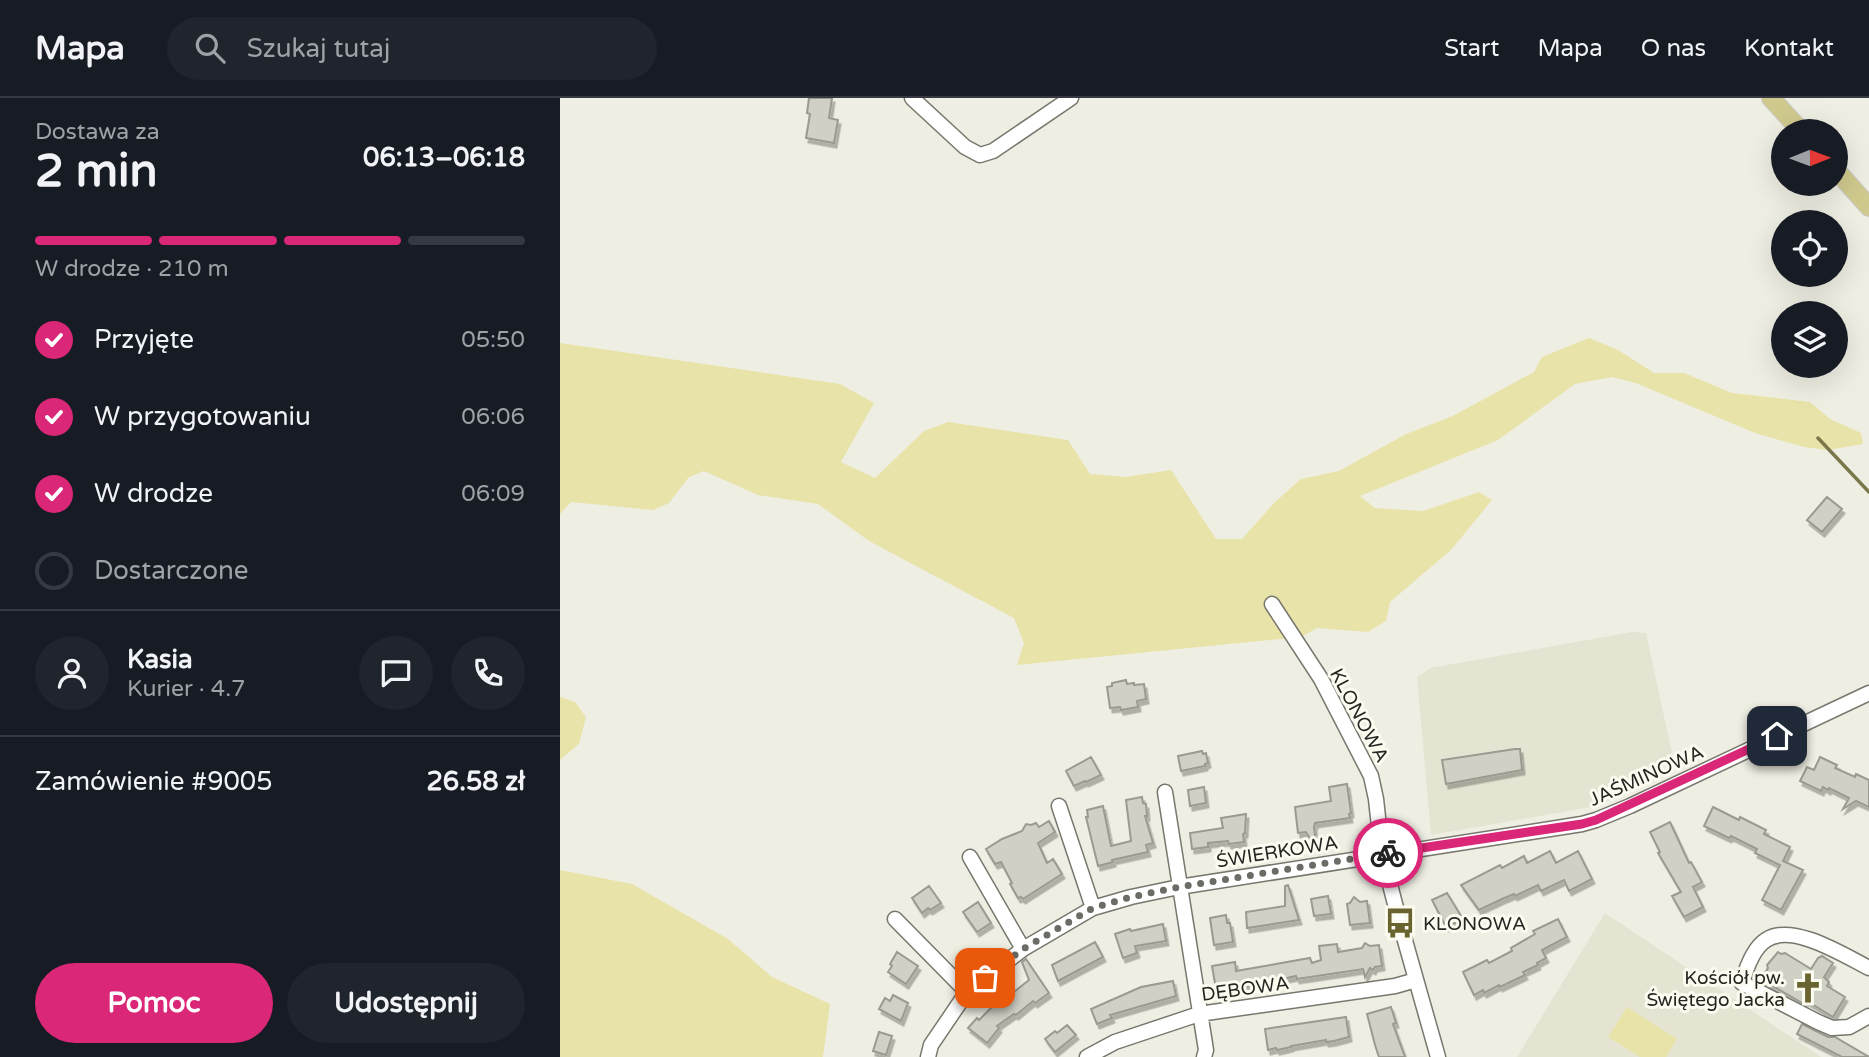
<!DOCTYPE html>
<html lang="pl">
<head>
<meta charset="utf-8">
<style>
  body { margin:0; font-family:"Varela Round",sans-serif; background:#20242c; color:#f1f3f6; height:100vh; display:flex; flex-direction:column; font-size:26px; white-space:nowrap }
  * { box-sizing:border-box; margin:0 }
  p { font-size:23px; color:#9ea1a6 }
  .icon { flex:none; width:38px; height:38px; fill:none; stroke:currentColor; stroke-width:2; stroke-linecap:round; stroke-linejoin:round }
  .map { position:relative; flex:1; overflow:hidden }
  .drawer { display:flex; flex-direction:column; background:#171b24; width:560px }
  .drawer>* { flex:none }
  .needle { width:46px; rotate:89deg }
  .tools { position:absolute; left:1211px; top:21px; display:grid; gap:14px }
  .tools a { display:grid; place-items:center; width:77px; height:77px; border-radius:50%; background:#171b24; box-shadow:0 7px 28px #0002; font-size:35px }
  .pin { position:absolute; display:grid; place-items:center; width:60px; height:60px; color:#fff; margin:-30px; border-radius:14px; box-shadow:0 4px 10px #0006 }
  .courier { position:absolute; display:grid; place-items:center; width:70px; height:70px; margin:-35px; border:5px solid #db2777; border-radius:50%; background:#fff; color:#222; box-shadow:0 2px 9px #0007 }
  .overview em { font-style:normal; font-weight:700 }
  .overview div { display:flex; flex-direction:column-reverse }
  .overview { display:flex; align-items:center; justify-content:space-between; height:119px; padding:0 35px }
  h1 { font-size:46px; font-weight:700; line-height:52px }
  .bar { display:grid; grid-template-columns:repeat(4,1fr); gap:10px 7px; align-content:center; height:84px; padding:0 35px }
  .bar i { height:9px; border-radius:5px; background:#363941 }
  .bar .current { background:#db2777 }
  .bar p { grid-column:span 4 }
  .line { display:flex; align-items:center; gap:18px; padding:0 35px; border-top:2px solid #363941 }
  .line div { flex:1 }
  .round { display:grid; place-items:center; flex:none; width:74px; height:74px; border-radius:37px; background:#20242c }
  ol { padding:0 35px; list-style:none }
  li { display:flex; align-items:center; gap:21px; height:77px }
  li p { margin-inline-start:auto }
  li .icon { padding:7px; border-radius:50%; background:#db2777; color:#fff; stroke-width:4 }
  li:last-child { color:#9ea1a6 }
  li i { width:38px; height:38px; border:4px solid #363941; border-radius:50% }
  .primary-button { display:flex; gap:14px; margin-top:auto; padding:14px 35px }
  .primary-button a { flex:1; height:80px; border-radius:42px; background:#db2777; color:#fff; font-size:28px; font-weight:700; line-height:80px; text-align:center }
  .primary-button a+a { background:#20242c; color:#f1f3f6 }
  header { display:flex; align-items:center; gap:42px; box-sizing:border-box; height:98px; padding:0 35px; background:#171b24; border-bottom:2px solid #363941 }
  header strong { font-size:33px }
  nav { display:flex; gap:38px; margin-inline-start:auto; font-size:24px }
  .search { width:490px; height:63px; background:#20242c; display:flex; align-items:center; gap:18px; box-sizing:border-box; padding:0 24px; border-radius:38px; color:#9ea1a6; font-size:26px }
  main { display:flex; flex:1; min-height:0 }
  .map>svg:first-child { display:block }
</style>
</head>
<body>
<header>
<strong>Mapa</strong>
<div class="search"><svg class="icon" aria-label="search" viewBox="0 0 24 24"><circle cx="10" cy="10" r="6"/><path d="M15 15l6 6"/></svg>Szukaj tutaj</div>
<nav><a>Start</a><a>Mapa</a><a>O nas</a><a>Kontakt</a></nav>
</header>
<main>
<section class="drawer">
<div class="overview"><div><h1>2 min</h1><p>Dostawa za</p></div><em>06:13–06:18</em></div>
<div class="bar"><i class="current"></i><i class="current"></i><i class="current"></i><i></i><p>W drodze · 210 m</p></div>
<ol>
<li><svg class="icon" aria-label="check" viewBox="0 0 24 24"><path d="M5 12l5 5 9-10"/></svg>Przyjęte<p>05:50</p></li>
<li><svg class="icon" aria-label="check" viewBox="0 0 24 24"><path d="M5 12l5 5 9-10"/></svg>W przygotowaniu<p>06:06</p></li>
<li><svg class="icon" aria-label="check" viewBox="0 0 24 24"><path d="M5 12l5 5 9-10"/></svg>W drodze<p>06:09</p></li>
<li><i></i>Dostarczone</li>
</ol>
<div class="line" style="height:126px"><a class="round"><svg class="icon" aria-label="person" viewBox="0 0 24 24"><circle cx="12" cy="8" r="4"/><path d="M4 21q1-7 8-7t8 7"/></svg></a><div><b>Kasia</b><p>Kurier · 4.7</p></div><a class="round"><svg class="icon" aria-label="chat" viewBox="0 0 24 24"><path d="M4 5h16v11H9l-5 4z"/></svg></a><a class="round"><svg class="icon" aria-label="phone" viewBox="0 0 24 24"><path d="M5 4h4l2 5-3 2q2 4 5 5l2-3 5 2v4C11 20 4 13 5 4z"/></svg></a></div>
<div class="line" style="height:91px"><div>Zamówienie #9005</div><b>26.58 zł</b></div>
<div class="primary-button"><a>Pomoc</a><a>Udostępnij</a></div>
</section>
<div class="map">
<svg width="1309" height="959" viewBox="0 0 1309 959">
  <defs>
    <filter id="shadow"><feDropShadow dx="2.5" dy="4.5" stdDeviation="0" flood-color="#0004"/></filter>
  </defs>
  <rect width="100%" height="100%" fill="#efeee3"/>
  <!-- built -->
  <path fill="#e5e4d2" d="M1072,534L1086,535L1112,655L1092,668L1095,680L1037,708L871,737L857,579L870,570Z
    M1045,815L1261,959H957Z"/>
  <!-- green -->
  <path fill="#e8e3a8" d="M1029,240L1058,252L1094,275H1124L1172,295L1250,304L1270,321L1301,335L1303,346L1268,352L1244,349L1195,335L1076,285L1052,279L1015,286L938,342L800,398L815,410L863,413L919,394L932,402L891,452L830,504L826,523L808,534L757,530L741,539L457,567L464,545L454,520L309,443L258,406L198,397L144,373L129,379L109,405L93,412L11,404L0,416V245L280,286L314,305L281,364L315,380L364,333L388,324L508,342L530,376L566,379L611,372L656,441H682L714,405L741,381L779,373L846,336L893,318L974,274L982,259Z
    M0,599L15,604L26,619L19,646L0,662Z
    M0,772L72,786L168,841L212,879L270,906L263,959H0Z
    M1067,909L1117,941L1106,959H1080L1048,939Z"/>
  <g fill="none" stroke-linecap="round" stroke-linejoin="round">
    <!-- stream -->
    <path stroke="#7a774b" stroke-width="3.5" d="M1258,340L1309,394"/>
  </g>
  <!-- building -->
  <path fill="#d1d0c5" stroke="#9b9a90" stroke-width="2" filter="url(#shadow)" d="M249,0H272L269,20L278,22L274,45L246,40L250,16L247,15Z
    M1267,399L1282,411L1262,434L1247,422Z
    M566,582L567,586L574,585V587L584,586L586,601L577,603L578,609L561,612L560,609L550,610L547,589L552,588V585Z
    M955,651H960L962,672L886,686L882,662Z
    M642,653L643,656L646,655L648,665L645,666V668L621,673L618,658Z
    M531,659L541,677L526,684L525,683L514,688L506,673Z
    M1260,659L1277,667L1275,670L1295,679L1296,676L1309,682V709L1296,703L1283,711L1289,700L1269,690L1268,692L1263,689L1261,693L1240,683L1247,669L1254,672Z
    M787,686L791,715L789,716L790,720L755,725L754,729L757,752L746,734L738,735L735,709L771,703L769,689Z
    M644,689L646,705L630,708L628,692Z
    M582,699L583,705L586,706L587,718H585L593,745L586,747L588,754L552,762L553,764L538,768L526,719H528L527,712L543,708L551,748L571,743L566,702Z
    M1153,709L1179,722L1180,719L1206,732L1204,736L1230,749L1223,763L1243,772L1221,812L1202,802L1220,767L1195,755L1197,751L1171,738L1169,740L1144,728Z
    M686,716L685,735L683,736L684,744L669,746L668,743L648,745V749L632,751L630,735L663,730L661,720Z
    M489,723L495,734L478,745L487,765L493,761L502,776L463,801L461,799L458,800L450,786L452,785L441,764L435,766L426,751L442,741L462,733L466,726L471,727L476,725L479,729Z
    M1110,724L1129,765L1131,764L1142,784L1133,789L1143,809L1124,819L1112,798L1121,794L1098,755L1100,754L1090,734Z
    M990,753L996,765L1018,753L1032,781L1009,793L1004,782L981,793L978,787L955,798L954,796L942,801L919,812L901,787L940,767L942,770L964,758L967,765Z
    M728,787L739,822L687,830L686,814L725,808V788Z
    M369,788L381,805L370,812L368,810L362,815L352,800Z
    M887,795L903,821L886,829L872,802Z
    M768,798L771,816L754,818L751,801Z
    M794,799L800,804L807,803L810,825L790,827L787,806L790,805Z
    M418,804L431,825L417,834L403,814Z
    M666,817L667,825H670L673,844L654,847L650,820Z
    M998,821L1007,839L982,852L986,860L977,865L978,867L963,874L965,877L940,889L939,887L924,895L923,892L914,897L903,874L927,862L929,865L952,853L951,850L975,836L973,833Z
    M603,826L606,843L575,848L577,855L563,860L555,836L570,831L571,833Z
    M535,844L543,859L498,883L492,867Z
    M805,845L810,848L819,847L822,868L815,869L813,872L810,870L805,879L803,871L737,881L736,878L671,892V889L656,891L652,868L675,864L676,873L750,860L752,865L761,862L759,848L777,846L778,854L802,850Z
    M337,854L358,868L346,886L328,874L332,868L330,866Z
    M1218,854L1221,856L1225,855L1251,871L1258,860L1262,858L1273,865L1264,879L1269,884L1267,888L1285,899L1273,919L1247,903L1242,905L1201,881L1208,870L1207,867Z
    M466,861L489,895L475,905L473,903L456,917L454,916L437,928L439,930L427,945L408,930L417,920L419,922L435,906L443,901H445L469,882L462,864Z
    M613,883L616,898L550,917L552,920L537,926L531,911L581,889Z
    M333,897L348,905L341,923L319,911L325,900L330,903Z
    M831,909L836,925L833,926L845,959H819L815,947L807,916Z
    M786,919L789,939L774,943L766,944V942L731,948V949L717,952L716,950L708,952L705,931Z
    M1242,926L1268,939H1275L1309,959H1282L1237,936Z
    M507,927L516,937L495,954L485,941L495,933L497,935Z
    M319,934L332,938L326,957L313,953Z"/>
  <g fill="none" stroke-linecap="round" stroke-linejoin="round">
    <!-- minor casing -->
    <g stroke="#78776d" stroke-width="17">
      <path id="minor" d="M352,0L405,49L420,57L433,53L511,0
        M712,506L761,581L811,678L816,701L822,756L840,825L878,959
        M605,694L646,952L644,959
        M499,708L533,810
        M410,759L463,851
        M335,821L407,894
        M1309,870C1285,858 1232,824 1206,842C1193,850 1186,871 1182,885L1258,924L1272,930L1289,929L1309,918
        M368,959L371,947L407,894L463,851L533,810L571,799L619,789L1022,726L1036,722L1070,708L1309,595
        M527,959L555,944L639,916L835,888L856,882"/>
    </g>
    <!-- major casing -->
    <g stroke="#cbcbca" stroke-width="20">
      <path id="major" d="M1211,0L1241,33
        M1276,72L1309,109"/>
    </g>
    <!-- minor -->
    <use href="#minor" stroke="#fff" stroke-width="14"/>
    <!-- major -->
    <use href="#major" stroke="#cfc98d" stroke-width="18"/>
  </g>
  <g fill="none" stroke-linecap="round" stroke-linejoin="round">
    <!-- done -->
    <path stroke="#6c6b65" stroke-width="7" stroke-dasharray="0 12.6" d="M425,880L463,851L533,810L571,799L619,789L828,755"/>
    <!-- route -->
    <path stroke="#db2777" stroke-width="9" d="M828,755L1022,726L1036,722L1217,638"/>
  </g>
  <!-- icons -->
  <defs>
    <g id="bus-bare" transform="scale(2.415)"><path d="M-5-6H5V4H4V6H2V4H-2V6H-4V4H-5ZM-3.5-4V0h7V-4ZM-3.5 1.2v1.5H-2V1.2ZM2 1.2v1.5H3.5V1.2Z" fill="#68632f" stroke="#fcfbf0" stroke-width="2.5" paint-order="stroke"/></g>
    <g id="church-bare" transform="scale(2.415)"><path d="M-1.2-6h2.4v3.5h3.3v2.4h-3.3V6h-2.4V-.1h-3.3v-2.4h3.3Z" fill="#68632f" stroke="#fcfbf0" stroke-width="2.5" paint-order="stroke"/></g>
  </defs>
  <g fill-rule="evenodd">
    <use href="#bus-bare" x="840" y="825"/>
    <use href="#church-bare" x="1248" y="890"/>
  </g>
  <g text-anchor="middle" stroke-width="6" stroke-linejoin="round" paint-order="stroke">
    <!-- street labels -->
    <g font-size="19" fill="#252521" stroke="#fcfbf0">
      <text transform="translate(800 617) rotate(62)" y="7">KLONOWA</text>
      <text transform="translate(1086 677) rotate(-24)" y="7">JAŚMINOWA</text>
      <text transform="translate(717 753) rotate(-9)" y="7">ŚWIERKOWA</text>
      <text transform="translate(685 890) rotate(-8)" y="7">DĘBOWA</text>
    </g>
    <!-- poi labels -->
    <g font-size="19" fill="#252521" stroke="#fcfbf0" text-anchor="start">
      <text x="863" y="832">KLONOWA</text>
      <text x="1225" y="886" text-anchor="end">Kościół pw.<tspan x="1225" dy="22">Świętego Jacka</tspan></text>
    </g>
  </g>
</svg>
<div class="tools">
<a><svg class="needle" viewBox="-14 -14 28 28"><path d="M0-13l5 13h-10z" fill="#e53935"/><path d="M0 13l5-13h-10z" fill="#9ea1a6"/></svg></a>
<a><svg class="icon" aria-label="locate" viewBox="0 0 24 24"><circle cx="12" cy="12" r="6"/><path d="M12 2v4M12 18v4M2 12h4M18 12h4"/></svg></a>
<a><svg class="icon" aria-label="layers" viewBox="0 0 24 24"><path d="M12 4l9 5-9 5-9-5zM3 14l9 5 9-5"/></svg></a>
</div>
<div class="pin" style="left:425px;top:880px;background:#ea580c"><svg class="icon" aria-label="bag" viewBox="0 0 24 24"><path d="M5 8h14l-1 12H6zM9 8a3 3 0 0 1 6 0"/></svg></div>
<div class="pin" style="left:1217px;top:638px;background:#1f2937"><svg class="icon" aria-label="home" viewBox="0 0 24 24"><path d="M3 11l9-7 9 7M6 9v11h12V9"/></svg></div>
<div class="courier" style="left:828px;top:755px"><svg class="icon" aria-label="bike" viewBox="0 0 24 24"><circle cx="6" cy="16" r="4"/><circle cx="18" cy="16" r="4"/><path d="M6 16l4-8h5l3 8M10 8l3 8H6M13 5h3"/></svg></div>
</div>
</main>
</body>
</html>
